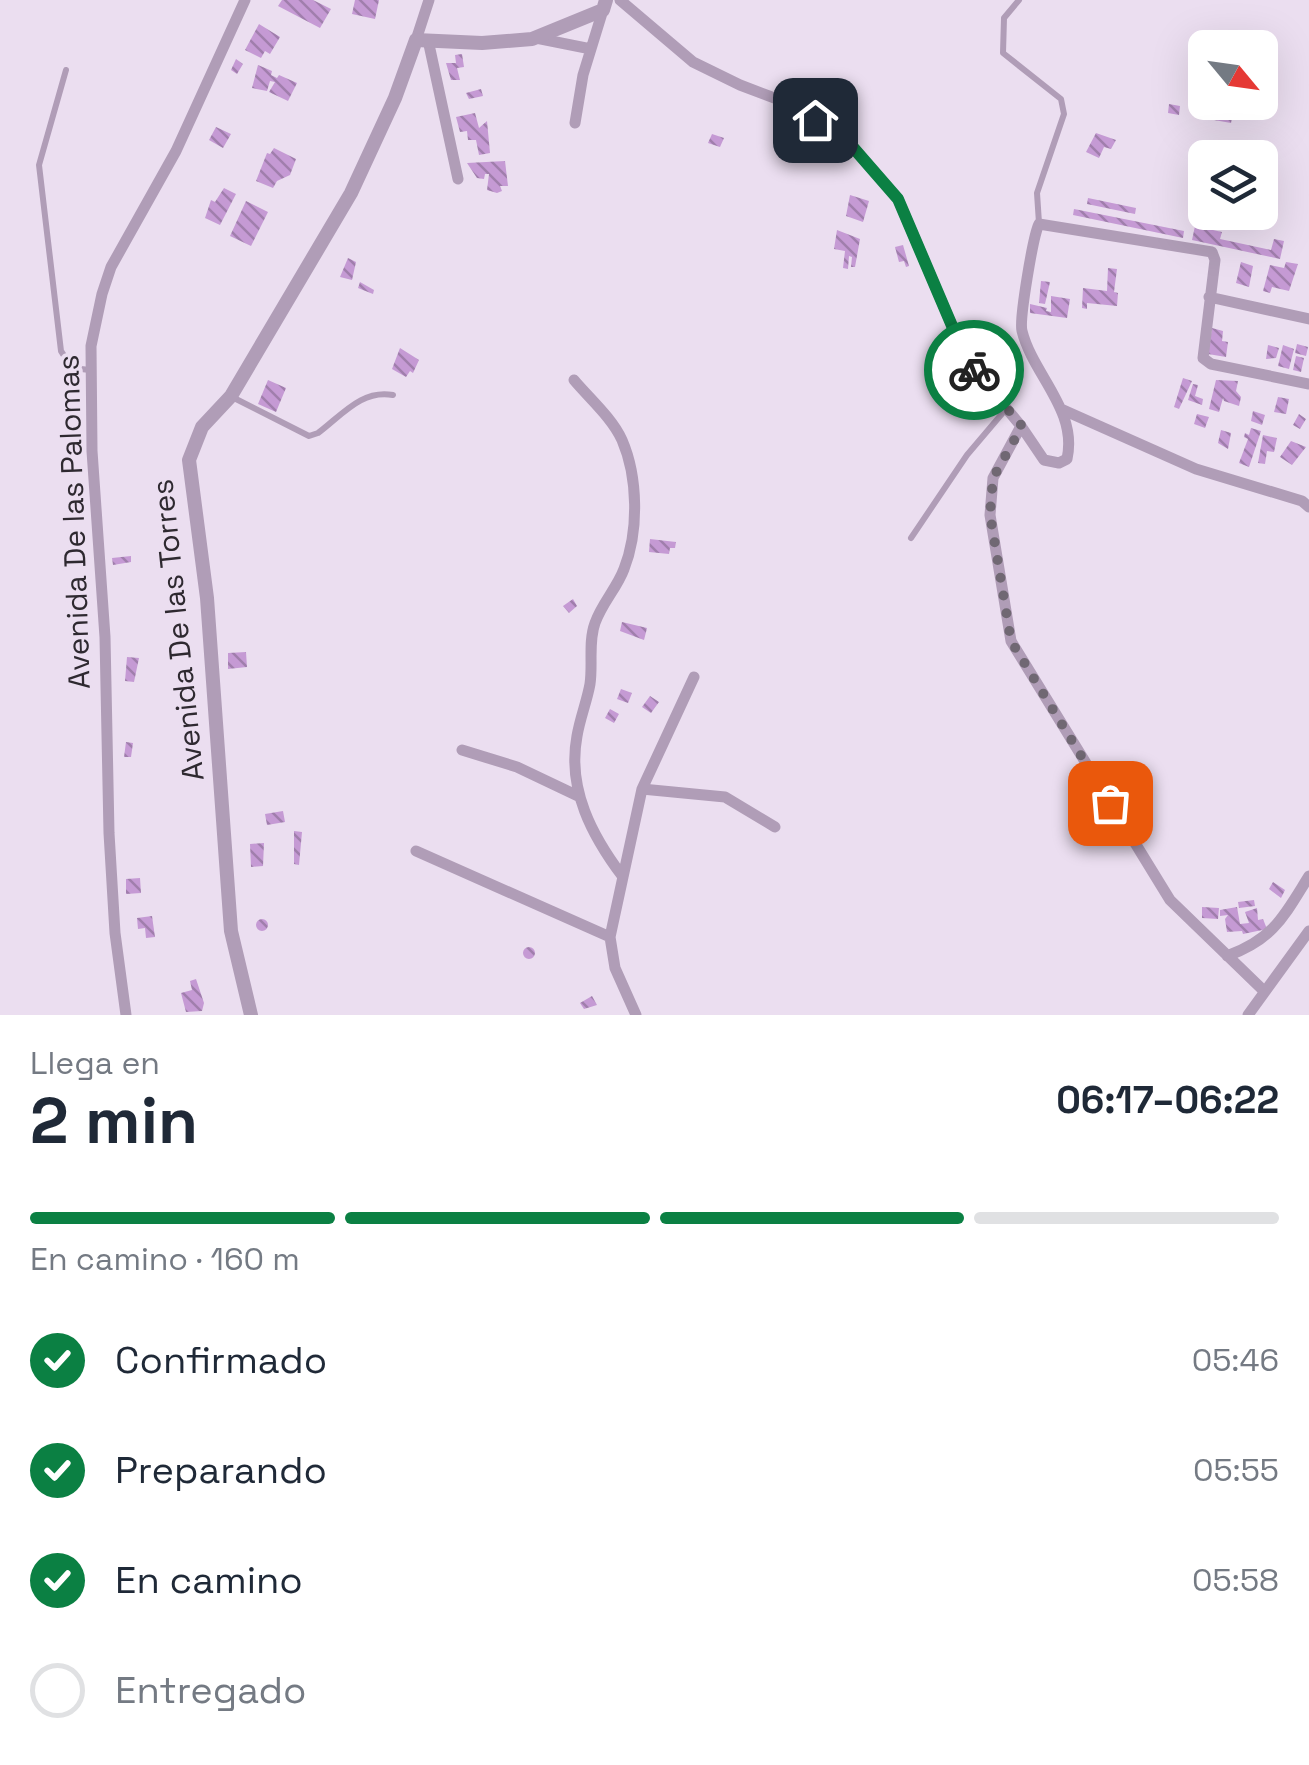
<!DOCTYPE html>
<html lang="es">
<head>
<meta charset="utf-8">
<style>
  body { margin:0; font-family:"Space Grotesk",sans-serif; background:#f2f2f3; color:#1f2937; height:100vh; display:flex; flex-direction:column; font-size:38px; white-space:nowrap }
  * { box-sizing:border-box; margin:0 }
  p { font-size:32px; color:#747a83 }
  .icon { flex:none; width:55px; height:55px; fill:none; stroke:currentColor; stroke-width:2; stroke-linecap:round; stroke-linejoin:round }
  .map { position:relative; height:1015px; overflow:hidden }
  .details { display:flex; flex-direction:column; background:#fff; flex:1 }
  .details>* { flex:none }
  .needle { width:65px; rotate:119deg }
  .fabs { position:absolute; left:1188px; top:30px; display:grid; gap:20px }
  .fabs a { display:grid; place-items:center; width:90px; height:90px; border-radius:15px; background:#fff; box-shadow:0 10px 40px #0002; font-size:50px }
  .pin { position:absolute; display:grid; place-items:center; width:85px; height:85px; color:#fff; margin:-42px; border-radius:20px; box-shadow:0 5px 15px #0006 }
  .courier { position:absolute; display:grid; place-items:center; width:100px; height:100px; margin:-50px; border:8px solid #0b8043; border-radius:50%; background:#fff; color:#222; box-shadow:0 2px 12px #0007 }
  .headline em { font-style:normal; font-weight:700 }
  .headline div { display:flex; flex-direction:column-reverse }
  .headline { display:flex; align-items:center; justify-content:space-between; height:170px; padding:0 30px }
  h1 { font-size:65px; font-weight:700; line-height:75px }
  .bar { display:grid; grid-template-columns:repeat(4,1fr); gap:15px 10px; align-content:center; height:120px; padding:0 30px }
  .bar i { height:12px; border-radius:8px; background:#e0e1e3 }
  .bar .selected { background:#0b8043 }
  .bar p { grid-column:span 4 }
  ol { padding:0 30px; list-style:none }
  li { display:flex; align-items:center; gap:30px; height:110px }
  li p { margin-inline-start:auto }
  li .icon { padding:10px; border-radius:50%; background:#0b8043; color:#fff; stroke-width:4 }
  li:last-child { color:#747a83 }
  li i { width:55px; height:55px; border:5px solid #e0e1e3; border-radius:50% }
  .map>svg:first-child { display:block }
</style>
</head>
<body>
<div class="map">
<svg width="1309" height="1015" viewBox="0 0 1309 1015">
  <defs>
    <pattern id="building-back-hatch" width="6" height="6" patternUnits="userSpaceOnUse" patternTransform="scale(2.5)"><rect width="6" height="6" fill="#c59ad4"/><path d="M-1 5l2 2M0 0l6 6M5-1l2 2" fill="none" stroke="#a07eac"/></pattern>
  </defs>
  <rect width="100%" height="100%" fill="#ebdef0"/>
  <!-- building -->
  <path fill="url(#building-back-hatch)" d="M282,0H313L331,9L320,28L278,6Z
    M355,0H379L375,19L352,14Z
    M259,24L280,37L270,54L265,51L261,58L245,50Z
    M462,54L464,67L457,68L460,80H451L446,63H456L455,55Z
    M236,59L243,64L237,74L231,70Z
    M258,65L272,71L271,75L277,78L279,75L297,83L288,101L269,92L275,82L270,81L267,91L252,88Z
    M481,89L483,96L469,99L466,93Z
    M1169,104L1180,106L1179,115L1168,113Z
    M1216,108L1238,112L1237,116L1233,113L1231,123L1214,120Z
    M475,113L479,128L487,121L490,153L479,155L476,140H468L467,131L460,132L456,117Z
    M216,127L231,134L223,148L209,140Z
    M1096,133L1116,140L1111,149L1104,147L1099,158L1086,152Z
    M712,134L724,138L720,147L708,143Z
    M274,148L296,159L290,175L277,181L273,188L256,181L267,153L270,154Z
    M505,161L508,186H500L502,191L497,193L487,190L489,174H485L484,179L477,178L467,163Z
    M224,188L236,194L220,225L205,218L211,200L215,202Z
    M850,195L869,201L863,222L846,216Z
    M1088,198L1136,208L1135,214L1087,204Z
    M246,201L268,212L251,246L230,236Z
    M1074,209L1184,231L1183,238L1073,215Z
    M1195,226L1222,232L1220,239L1271,250L1274,239L1284,241L1280,259L1192,240Z
    M837,230L860,239L855,267H851L852,257L849,256L848,269L843,268L845,251L834,249Z
    M903,245L909,266L906,267L904,261L899,262L895,247Z
    M348,258L356,262L352,280L340,277Z
    M1241,262L1253,266L1249,287L1236,283Z
    M1286,262L1298,264L1289,291L1272,287L1270,293L1263,291L1270,265L1284,268Z
    M1108,268L1117,269L1114,292L1118,293L1117,306L1087,303V309L1082,308L1083,288L1107,291Z
    M1041,281L1050,282L1045,304L1039,303Z
    M360,282L374,290L373,294L358,288Z
    M1051,296L1070,299L1067,318L1030,313V304L1047,308L1046,311L1051,312Z
    M1212,328L1223,331L1222,341L1228,342L1226,357L1208,354Z
    M1297,344L1308,347L1306,356L1295,353Z
    M1268,345L1279,348L1276,358L1266,359Z
    M1283,345L1294,349L1289,369L1278,366Z
    M400,348L419,360L413,373L410,371L406,377L392,369Z
    M1296,356L1304,358L1301,372L1293,370Z
    M1183,378L1192,381L1179,409L1174,407Z
    M268,380L286,388L276,412L258,404Z
    M1216,380L1238,381L1236,391L1241,397L1239,406L1224,401L1223,398L1219,412L1209,409Z
    M1193,384L1198,385L1195,396L1203,399L1202,405L1188,400Z
    M1278,397L1289,399L1286,414L1274,412Z
    M1253,411L1265,415L1262,425L1251,421Z
    M1197,414L1209,417L1205,428L1194,424Z
    M1299,414L1306,419L1300,429L1293,425Z
    M1251,428L1261,431L1249,467L1239,463L1248,439L1244,437L1245,433L1249,435Z
    M1221,430L1231,433L1228,449L1218,443Z
    M1263,435L1277,438L1274,452L1267,451L1265,464L1258,463Z
    M1291,441L1306,447L1292,465L1280,457Z
    M650,539L676,542L675,548H670L669,554L649,552Z
    M131,556V562L113,565L112,558Z
    M573,599L577,606L569,613L563,606Z
    M622,622L647,628L644,640L620,631Z
    M246,652L247,667L228,669V653Z
    M127,657L139,658L134,682L125,681Z
    M621,689L632,693L628,703L617,699Z
    M650,696L659,702L651,713L642,707Z
    M610,709L619,714L614,723L605,718Z
    M126,742L133,743L131,757H124Z
    M283,811L285,822L267,825L265,814Z
    M294,831L302,832L299,865L294,864Z
    M264,843L263,866L251,867L250,844Z
    M140,878L141,893L126,894V879Z
    M1273,882L1285,890L1281,898L1269,889Z
    M1254,900L1255,906L1239,908L1238,902Z
    M1202,907L1219,908L1218,919L1202,918Z
    M1237,907L1240,924L1249,923L1245,912L1257,908L1258,920L1263,919L1267,929L1243,934L1242,931L1227,932L1225,919L1228,915L1220,916V910Z
    M152,916L155,937L146,938L145,928L138,929L137,918Z
    M256 925a6 6 0 1 1 12 0a6 6 0 1 1-12 0Z
    M523 953a6 6 0 1 1 12 0a6 6 0 1 1-12 0Z
    M196,979L204,1003L202,1011L186,1012L181,993L192,990L190,981Z
    M592,996L597,1005L584,1009L580,1003Z"/>
  <g fill="none" stroke-linecap="round" stroke-linejoin="round">
    <!-- service -->
    <path stroke="#b09db7" stroke-width="6" d="M1019,0L1004,18L1003,53L1061,99L1064,114L1037,193L1039,223
      M66,70L39,165L61,351L72,368L90,370
      M232,397L309,436L318,433C342,415 362,389 393,395
      M911,538L967,455L1006,409"/>
    <!-- minor -->
    <path stroke="#b09db7" stroke-width="11" d="M620,0L693,62L740,85L785,102L844,137L898,199L967,361L1021,426L1044,460L1059,463L1067,459C1078,410 1033,375 1022,331C1019,320 1033,236 1039,224L1212,252L1215,260L1203,358L1211,364L1309,384
      M536,38L591,49
      M416,40L429,0
      M428,40L458,179
      M575,123L583,75L603,10
      M1209,297L1309,319
      M574,380C590,399 612,418 622,440C638,477 639,531 624,569C617,588 602,603 595,623C588,642 593,664 590,684C587,701 580,718 577,736C567,789 592,836 623,877
      M1061,409L1196,469L1302,501L1309,507
      M1021,426L993,478L990,515L1011,641L1170,900L1264,991
      M462,750L517,767L578,796
      M642,789L725,797L775,827
      M416,851L610,937
      M1227,956C1274,939 1284,916 1309,876
      M126,1015L115,933L109,833L105,637L92,451L91,346L102,294L111,267L176,151L245,0
      M636,1015L615,968L610,937L642,789L694,677
      M1248,1015L1309,931"/>
    <!-- tertiary -->
    <path stroke="#b09db7" stroke-width="14" d="M251,1015L231,931L207,598L189,460L202,427L231,396L351,193L395,98L416,40L482,43L532,39L603,10L606,0"/>
  </g>
  <g fill="none" stroke-linecap="round" stroke-linejoin="round">
    <!-- done -->
    <path stroke="#706873" stroke-width="10" stroke-dasharray="0 18" d="M974,370L1022,426L993,478L990,514L1011,641L1110,803"/>
    <!-- route -->
    <path stroke="#0b8043" stroke-width="12" d="M815,120L844,137L898,199L967,361L974,370"/>
  </g>
  <g text-anchor="middle" stroke-width="8" stroke-linejoin="round" paint-order="stroke">
    <!-- street labels -->
    <g font-size="30" fill="#2e2930" stroke="#ebdef0">
      <text transform="translate(74 522) rotate(-92)" y="10">Avenida De las Palomas</text>
      <text transform="translate(178 630) rotate(-96)" y="10">Avenida De las Torres</text>
    </g>
  </g>
</svg>
<div class="fabs">
<a><svg class="needle" viewBox="-14 -14 28 28"><path d="M0-13l5 13h-10z" fill="#e53935"/><path d="M0 13l5-13h-10z" fill="#747a83"/></svg></a>
<a><svg class="icon" aria-label="layers" viewBox="0 0 24 24"><path d="M12 4l9 5-9 5-9-5zM3 14l9 5 9-5"/></svg></a>
</div>
<div class="pin" style="left:1110px;top:803px;background:#ea580c"><svg class="icon" aria-label="bag" viewBox="0 0 24 24"><path d="M5 8h14l-1 12H6zM9 8a3 3 0 0 1 6 0"/></svg></div>
<div class="pin" style="left:815px;top:120px;background:#1f2937"><svg class="icon" aria-label="home" viewBox="0 0 24 24"><path d="M3 11l9-7 9 7M6 9v11h12V9"/></svg></div>
<div class="courier" style="left:974px;top:370px"><svg class="icon" aria-label="bike" viewBox="0 0 24 24"><circle cx="6" cy="16" r="4"/><circle cx="18" cy="16" r="4"/><path d="M6 16l4-8h5l3 8M10 8l3 8H6M13 5h3"/></svg></div>
</div>
<section class="details">
<div class="headline"><div><h1>2 min</h1><p>Llega en</p></div><em>06:17–06:22</em></div>
<div class="bar"><i class="selected"></i><i class="selected"></i><i class="selected"></i><i></i><p>En camino · 160 m</p></div>
<ol>
<li><svg class="icon" aria-label="check" viewBox="0 0 24 24"><path d="M5 12l5 5 9-10"/></svg>Confirmado<p>05:46</p></li>
<li><svg class="icon" aria-label="check" viewBox="0 0 24 24"><path d="M5 12l5 5 9-10"/></svg>Preparando<p>05:55</p></li>
<li><svg class="icon" aria-label="check" viewBox="0 0 24 24"><path d="M5 12l5 5 9-10"/></svg>En camino<p>05:58</p></li>
<li><i></i>Entregado</li>
</ol>
</section>
</body>
</html>
